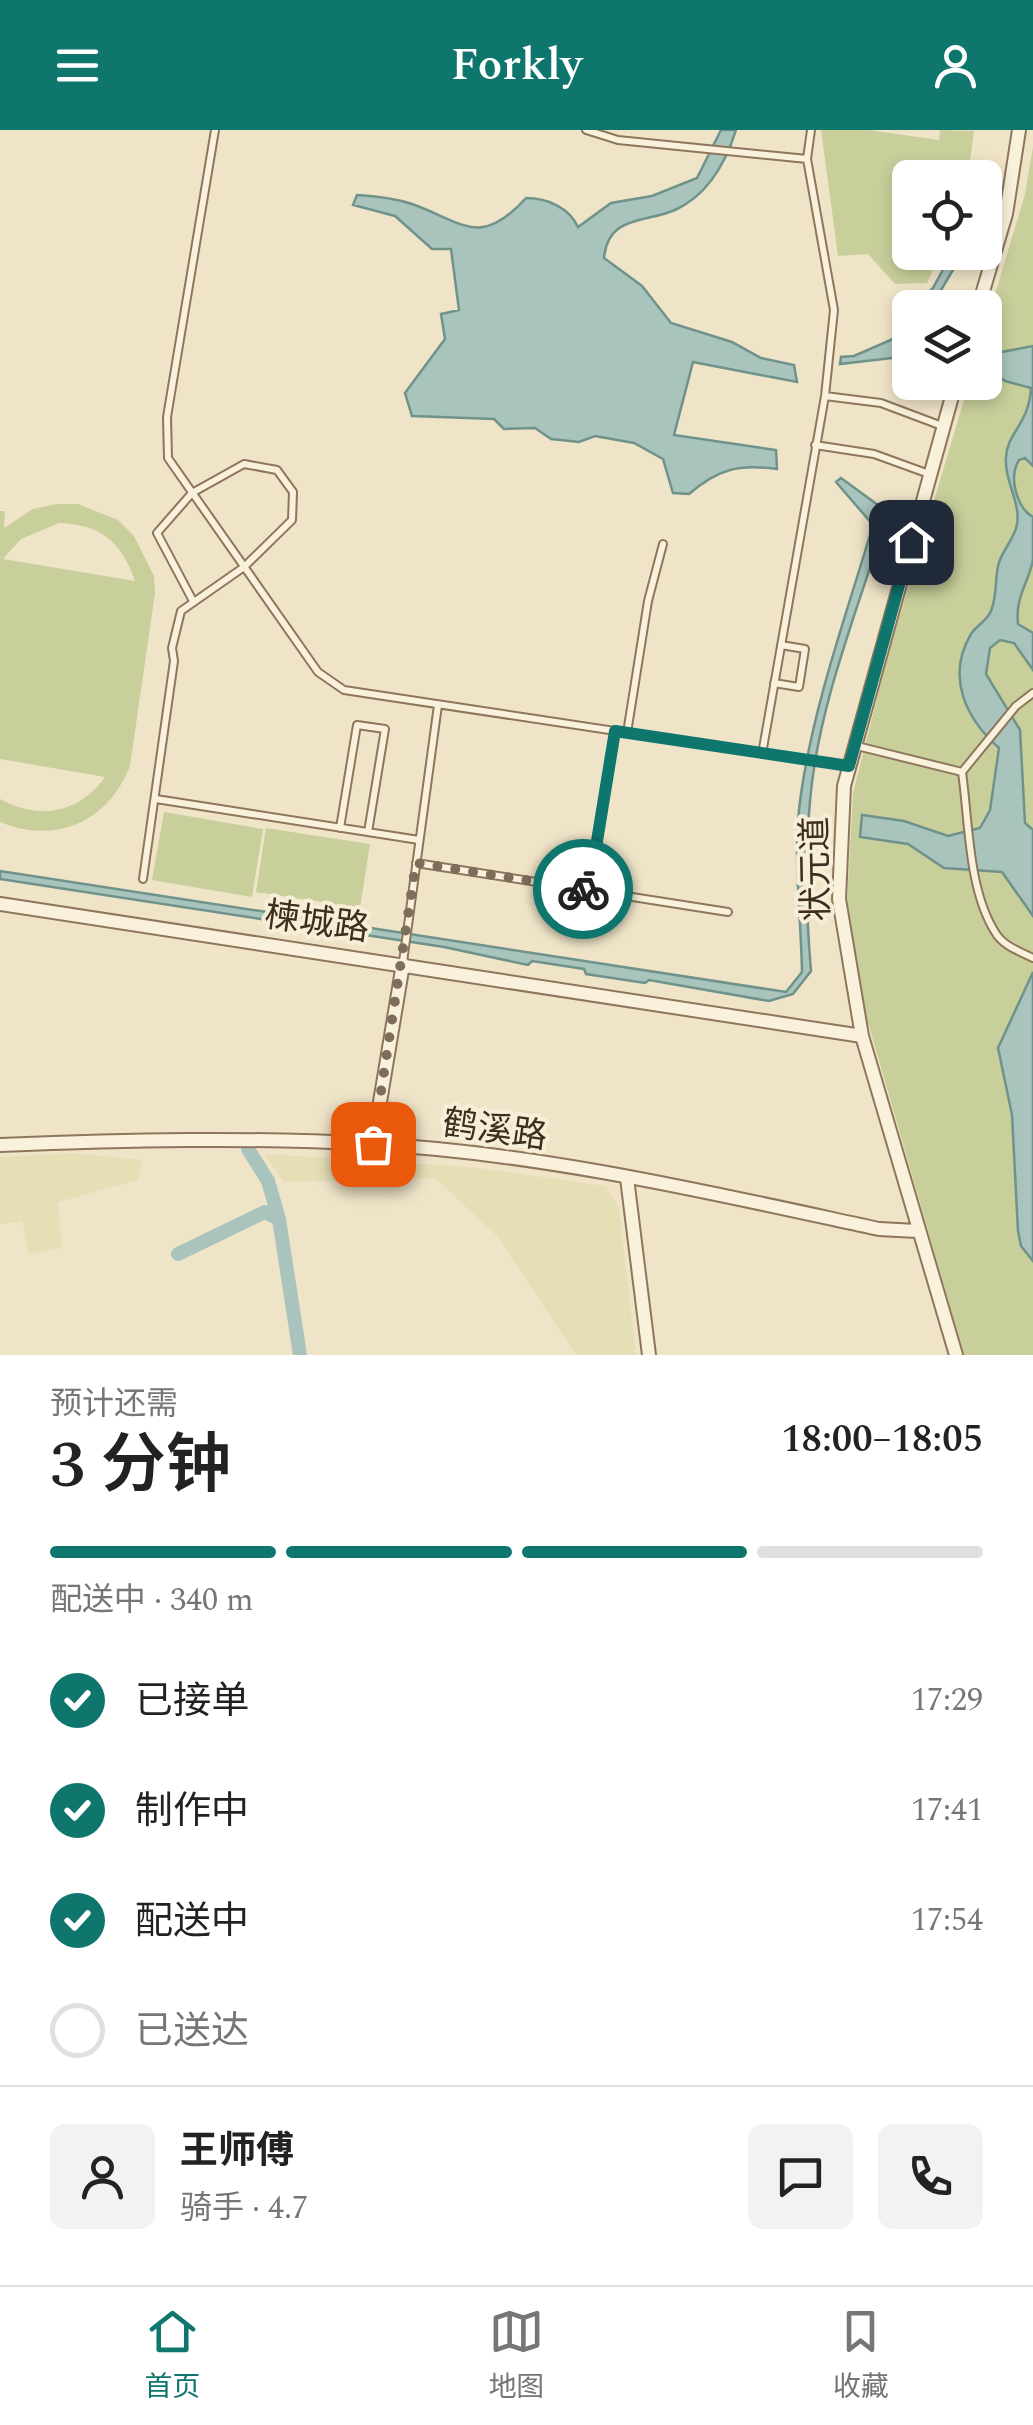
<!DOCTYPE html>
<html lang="zh">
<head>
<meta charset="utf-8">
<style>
  body { margin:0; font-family:Spectral,"Noto Sans SC",serif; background:#f2f2f2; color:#222; height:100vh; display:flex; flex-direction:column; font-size:38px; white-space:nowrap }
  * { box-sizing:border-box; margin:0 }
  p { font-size:32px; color:#767676 }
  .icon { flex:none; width:55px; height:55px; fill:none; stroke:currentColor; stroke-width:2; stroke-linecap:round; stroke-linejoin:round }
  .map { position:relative; height:1225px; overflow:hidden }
  .panel { display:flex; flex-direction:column; background:#fff; flex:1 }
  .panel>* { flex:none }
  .controls { position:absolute; left:892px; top:30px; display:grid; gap:20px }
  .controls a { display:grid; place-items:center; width:110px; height:110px; border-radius:15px; background:#fff; box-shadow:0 5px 15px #0003; font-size:50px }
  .pin { position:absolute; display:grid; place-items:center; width:85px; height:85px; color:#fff; margin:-42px; border-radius:20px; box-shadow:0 5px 15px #0006 }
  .courier { position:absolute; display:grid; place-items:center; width:100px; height:100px; margin:-50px; border:8px solid #0f766e; border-radius:50%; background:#fff; color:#222; box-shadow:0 2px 12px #0007 }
  .headline em { font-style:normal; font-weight:600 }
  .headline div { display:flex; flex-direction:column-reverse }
  .headline { display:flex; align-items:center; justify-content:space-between; height:170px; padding:0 50px }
  h1 { font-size:65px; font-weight:600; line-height:75px }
  .bar { display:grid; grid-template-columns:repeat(4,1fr); gap:15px 10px; align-content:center; height:120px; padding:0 50px }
  .bar i { height:12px; border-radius:8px; background:#e0e0e0 }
  .bar .current { background:#0f766e }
  .bar p { grid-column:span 4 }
  .line { display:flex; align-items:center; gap:25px; padding:0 50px; border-top:2px solid #e0e0e0 }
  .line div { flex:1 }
  .round { display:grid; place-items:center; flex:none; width:105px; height:105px; border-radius:15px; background:#f2f2f2 }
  ol { padding:0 50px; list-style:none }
  li { display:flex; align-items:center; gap:30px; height:110px }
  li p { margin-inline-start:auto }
  li .icon { padding:10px; border-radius:50%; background:#0f766e; color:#fff; stroke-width:4 }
  li:last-child { color:#767676 }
  li i { width:55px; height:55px; border:5px solid #e0e0e0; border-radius:50% }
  header { display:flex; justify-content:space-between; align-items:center; height:130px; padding:0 50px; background:#0f766e; color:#fff; font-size:45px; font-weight:600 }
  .dock { display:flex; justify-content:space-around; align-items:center; height:140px; border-top:2px solid #e0e0e0; background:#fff; font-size:28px; color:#767676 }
  .dock a { display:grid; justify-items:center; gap:5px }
  .dock .current { color:#0f766e }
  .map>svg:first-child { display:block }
</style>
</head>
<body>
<header><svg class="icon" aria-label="menu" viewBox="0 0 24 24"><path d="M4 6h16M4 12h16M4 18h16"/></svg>Forkly<svg class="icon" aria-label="person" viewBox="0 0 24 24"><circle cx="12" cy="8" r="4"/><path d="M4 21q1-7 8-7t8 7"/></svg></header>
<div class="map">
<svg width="1033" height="1225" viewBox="0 0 1033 1225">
  <rect width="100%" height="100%" fill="#f0e4c8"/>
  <!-- farmland -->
  <path fill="#e6deb5" d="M73,1023L141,1030L139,1050L58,1072L62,1118L29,1124L22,1091L0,1094V1027Z
    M264,1024L471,1037L606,1056L619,1079L636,1225H576L497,1106L435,1048L284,1052Z"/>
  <!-- green -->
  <path fill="#c9cf9b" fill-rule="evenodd" d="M821,0H869L939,10L940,0L974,1L968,47L910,48V122L941,123L927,153L895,154L868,124L838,126Z
    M1033,17V1225H964L866,886L846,793L853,663L888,525L969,253L985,252V198L1025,64Z
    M56,374H78L118,390L134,406L154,446L155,463L130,636C108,692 56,715 0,692V669C38,690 79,684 105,647L0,629V381H5L4,398L33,379ZM59,393C100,394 122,412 135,451L3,429L21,409Z
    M164,682L263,699L252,767L152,750Z
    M266,698L370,714L360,778L256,762Z"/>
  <!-- water -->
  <path fill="#a9c4bc" stroke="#6f938a" stroke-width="2.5" d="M721,0H736C726,32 708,65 675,80C645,93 608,85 604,128L642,156L671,193L732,212L761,228L794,235L797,252L693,232L674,305L776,320L777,339C738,334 718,339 689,364L673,363L663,329L634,313L595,306L579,312L551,309L535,298L504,299L494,289L412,286L405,263L445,209L441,184L459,180L451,119H432L395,86L353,75L357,65C376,66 394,68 412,74C463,92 480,119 526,68C548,68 569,78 578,97L611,73L652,66L697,48Z
    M952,123H963L931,177H914L933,158Z
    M910,179V226L840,234L841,227L854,226L893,209L899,191Z
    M1033,216V336L1025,328L1019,330C1008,347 1017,378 1033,387C1033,401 1033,417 1033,430C1028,454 1015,467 1018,494L1033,503V540L1014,513L1000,510L990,518L986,544L1020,600L1025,693L1033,700V786L1002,742L944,738L908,714L860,707L862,685L904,691L948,706L980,698L990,680L999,618C965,588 946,546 971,504C977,495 987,491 991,481C997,466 995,451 998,436C1001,421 1015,409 1017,394C1021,373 1004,350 1006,327C1007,303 1029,294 1031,258L1005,251L986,237V225Z
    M841,348L882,378L884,395C856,484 818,577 810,671C805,728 806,784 811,841L793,864L769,871L649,850L645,853L586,844L584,839L532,831L528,835L444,817L0,749V741L786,862L802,842C801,783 792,723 801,664C814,573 847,483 873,395L836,352Z
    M1033,842V1131L1021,1116L1018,1101L1012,985L998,918Z"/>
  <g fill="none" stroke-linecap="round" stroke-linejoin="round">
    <!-- canal -->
    <path stroke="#a9c4bc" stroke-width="14" d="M248,1019L268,1051L279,1089
      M178,1124L265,1082L279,1089L300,1225"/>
    <!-- service casing -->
    <g stroke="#8d765c" stroke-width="10">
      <path id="service" d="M215,0L167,287L168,328L318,542L344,560L847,636
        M586,0L618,10L807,29
        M825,266L881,273L942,296
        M815,315L874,324L929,344
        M774,553L799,557L805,519L781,515
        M1033,563L1016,576L962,642C969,691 968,759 995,802C1003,816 1019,821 1033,828
        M627,603L648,471L663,414
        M857,616L962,642
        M762,624L825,266L834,180L807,29L811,0
        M156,669L419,710
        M340,698L357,595L385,599L368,702
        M416,733L728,782
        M143,749L174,531L172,518L181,481L244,437L292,390L293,362L277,340L244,334L192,363L157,403L193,471
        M589,760L615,601
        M403,832L438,575"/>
    </g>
    <!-- minor casing -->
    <g stroke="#8d765c" stroke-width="16">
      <path id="minor" d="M978,178L1006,84L1019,0
        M0,774L862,906
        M373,1014L403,834
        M0,1015C124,1010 247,1007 371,1014C541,1023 712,1063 879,1099L917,1101
        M627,1048L649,1225
        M956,1225L862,906L839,769L844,656L956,252"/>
    </g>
    <!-- service -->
    <use href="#service" stroke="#faf1dc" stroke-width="6"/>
    <!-- minor -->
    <use href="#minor" stroke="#faf1dc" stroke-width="12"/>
  </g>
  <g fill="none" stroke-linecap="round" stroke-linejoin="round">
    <!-- done -->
    <path stroke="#7c6e5b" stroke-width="10" stroke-dasharray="0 18" d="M373,1014L416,733L583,759"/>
    <!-- route -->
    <path stroke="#0f766e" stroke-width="12" d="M583,759L589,760L615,601L849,636L911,412"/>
  </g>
  <g text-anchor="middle" stroke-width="8" stroke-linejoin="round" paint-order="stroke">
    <!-- street labels -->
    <g font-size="35" fill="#3d2e20" stroke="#f7eed8">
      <text transform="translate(815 739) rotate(-91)" y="12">状元道</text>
      <text transform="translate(317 791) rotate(8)" y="12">楝城路</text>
      <text transform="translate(495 999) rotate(8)" y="12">鹤溪路</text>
    </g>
  </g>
</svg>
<div class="controls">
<a><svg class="icon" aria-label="locate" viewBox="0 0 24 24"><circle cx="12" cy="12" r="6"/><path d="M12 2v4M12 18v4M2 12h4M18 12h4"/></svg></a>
<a><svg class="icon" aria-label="layers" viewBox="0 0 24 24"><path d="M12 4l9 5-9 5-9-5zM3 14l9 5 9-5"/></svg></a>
</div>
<div class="pin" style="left:373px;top:1014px;background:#ea580c"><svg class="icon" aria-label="bag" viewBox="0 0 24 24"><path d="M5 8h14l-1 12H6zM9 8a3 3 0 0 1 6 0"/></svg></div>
<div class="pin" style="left:911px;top:412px;background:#1f2937"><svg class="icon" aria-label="home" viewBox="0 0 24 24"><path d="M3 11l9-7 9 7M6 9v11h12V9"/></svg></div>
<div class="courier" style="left:583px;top:759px"><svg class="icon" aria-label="bike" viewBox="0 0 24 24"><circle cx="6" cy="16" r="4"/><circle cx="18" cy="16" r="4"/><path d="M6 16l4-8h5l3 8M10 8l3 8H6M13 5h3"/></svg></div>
</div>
<section class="panel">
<div class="headline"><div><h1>3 分钟</h1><p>预计还需</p></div><em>18:00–18:05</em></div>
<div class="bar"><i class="current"></i><i class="current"></i><i class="current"></i><i></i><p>配送中 · 340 m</p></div>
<ol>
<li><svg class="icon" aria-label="check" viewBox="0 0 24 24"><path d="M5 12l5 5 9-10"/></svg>已接单<p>17:29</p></li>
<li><svg class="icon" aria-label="check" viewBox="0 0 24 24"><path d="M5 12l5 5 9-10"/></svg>制作中<p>17:41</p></li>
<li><svg class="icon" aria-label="check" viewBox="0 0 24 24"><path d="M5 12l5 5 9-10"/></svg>配送中<p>17:54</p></li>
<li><i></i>已送达</li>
</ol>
<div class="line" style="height:180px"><a class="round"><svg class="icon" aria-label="person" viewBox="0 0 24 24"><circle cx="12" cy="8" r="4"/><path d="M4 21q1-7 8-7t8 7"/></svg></a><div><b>王师傅</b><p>骑手 · 4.7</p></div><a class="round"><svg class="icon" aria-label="chat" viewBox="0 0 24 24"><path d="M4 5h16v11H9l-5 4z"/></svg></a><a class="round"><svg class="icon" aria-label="phone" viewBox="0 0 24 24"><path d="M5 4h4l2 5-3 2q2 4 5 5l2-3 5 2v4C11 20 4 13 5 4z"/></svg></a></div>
</section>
<nav class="dock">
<a class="current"><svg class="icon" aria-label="home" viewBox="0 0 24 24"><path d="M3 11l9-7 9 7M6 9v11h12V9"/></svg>首页</a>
<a><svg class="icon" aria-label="map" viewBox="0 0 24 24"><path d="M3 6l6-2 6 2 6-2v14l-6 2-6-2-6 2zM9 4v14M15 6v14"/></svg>地图</a>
<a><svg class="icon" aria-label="saved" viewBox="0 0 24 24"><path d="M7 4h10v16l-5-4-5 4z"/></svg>收藏</a>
</nav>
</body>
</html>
